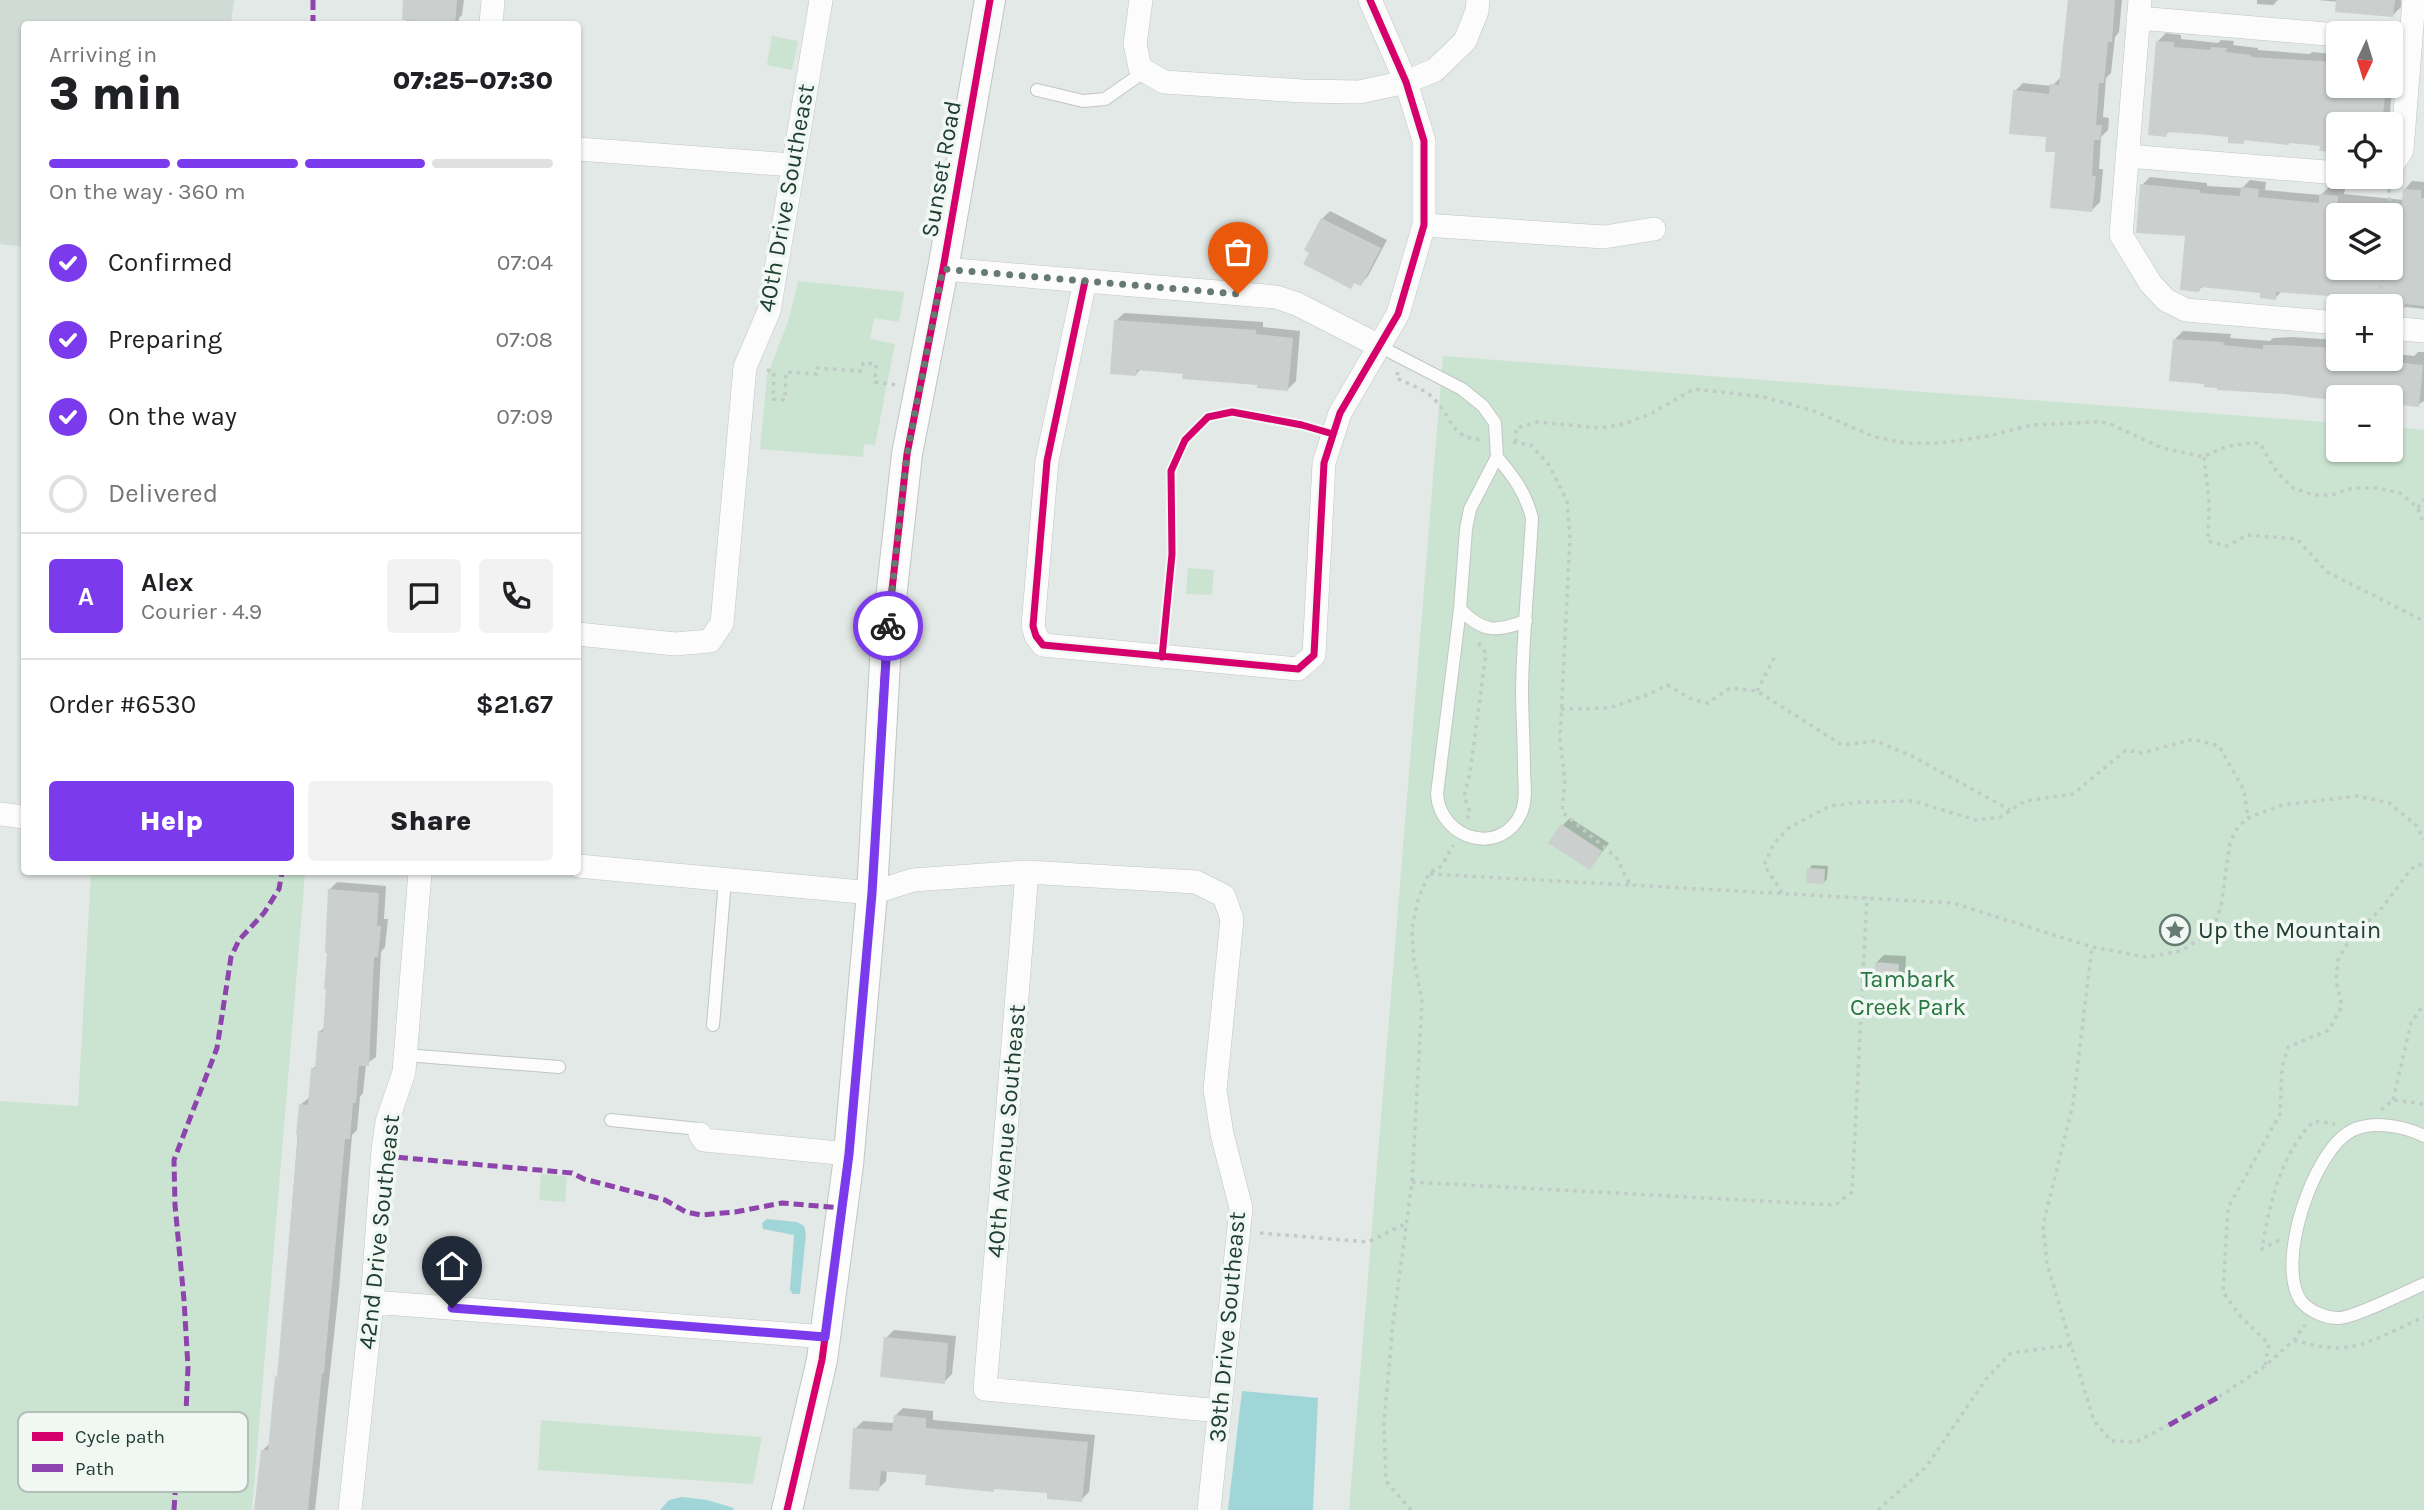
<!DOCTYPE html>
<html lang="en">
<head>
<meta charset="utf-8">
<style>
  body { margin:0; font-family:Karla,sans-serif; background:#f2f2f2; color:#202124; height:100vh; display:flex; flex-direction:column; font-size:26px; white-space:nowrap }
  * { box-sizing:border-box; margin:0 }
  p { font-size:23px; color:#757577 }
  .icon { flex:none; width:38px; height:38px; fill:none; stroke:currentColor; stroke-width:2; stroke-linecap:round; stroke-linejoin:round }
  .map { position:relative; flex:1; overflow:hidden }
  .side { position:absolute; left:21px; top:21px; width:560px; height:854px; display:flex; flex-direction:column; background:#fff; border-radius:7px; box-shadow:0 2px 5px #0004 }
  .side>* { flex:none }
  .needle { width:46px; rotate:184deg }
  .buttons { position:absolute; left:2326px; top:21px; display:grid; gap:14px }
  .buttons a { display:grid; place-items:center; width:77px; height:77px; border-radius:7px; background:#fff; box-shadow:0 2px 5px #0004; font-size:35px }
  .pin { position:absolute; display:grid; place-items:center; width:60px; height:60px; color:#fff; margin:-72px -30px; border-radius:50% 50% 50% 0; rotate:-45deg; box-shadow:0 0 7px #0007 }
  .pin .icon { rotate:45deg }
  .courier { position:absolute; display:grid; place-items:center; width:70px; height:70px; margin:-35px; border:5px solid #7c3aed; border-radius:50%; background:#fff; color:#222; box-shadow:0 2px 9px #0007 }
  .head em { font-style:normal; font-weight:800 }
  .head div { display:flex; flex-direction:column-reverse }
  .head { display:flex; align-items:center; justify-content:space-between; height:119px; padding:0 28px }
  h1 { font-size:46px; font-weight:800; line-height:52px }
  .bar { display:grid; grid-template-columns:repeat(4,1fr); gap:10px 7px; align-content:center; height:84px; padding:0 28px }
  .bar i { height:9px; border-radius:5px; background:#e0e0e0 }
  .bar .on { background:#7c3aed }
  .bar p { grid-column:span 4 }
  .line { display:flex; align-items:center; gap:18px; padding:0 28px; border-top:2px solid #e0e0e0 }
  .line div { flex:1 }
  .round { display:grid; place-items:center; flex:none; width:74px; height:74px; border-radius:7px; background:#f2f2f2 }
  ol { padding:0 28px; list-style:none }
  li { display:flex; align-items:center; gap:21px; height:77px }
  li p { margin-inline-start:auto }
  li .icon { padding:7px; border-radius:50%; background:#7c3aed; color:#fff; stroke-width:4 }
  li:last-child { color:#757577 }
  li i { width:38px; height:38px; border:4px solid #e0e0e0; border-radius:50% }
  .action { display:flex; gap:14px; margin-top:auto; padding:14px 28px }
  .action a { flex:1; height:80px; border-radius:7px; background:#7c3aed; color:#fff; font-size:28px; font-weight:800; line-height:80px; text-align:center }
  .action a+a { background:#f2f2f2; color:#202124 }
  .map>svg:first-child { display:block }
</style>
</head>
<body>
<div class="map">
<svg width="2424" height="1510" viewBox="0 0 2424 1510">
  <rect width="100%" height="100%" fill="#e3e9e6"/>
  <!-- built -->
  <path fill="#d1dbd6" d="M0,0H234L231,24H24V247L0,244Z"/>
  <!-- green -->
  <path fill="#cbe4d1" d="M772,36L798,41L792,70L767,65Z
    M798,281L904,292L899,322L874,318L870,339L895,344L875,445L864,444L863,457L760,449L767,376L789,319Z
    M1443,356L2338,423V450H2390L2391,427L2424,430V1510H1349Z
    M1188,568L1214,570L1212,595L1186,594Z
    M91,872H300L305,874L252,1510H0V1101L78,1106Z
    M541,1174L567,1176L565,1202L539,1200Z
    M541,1420L762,1437L753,1484L538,1470Z"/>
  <!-- water -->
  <path fill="#a1d6d9" d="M767,1219L797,1222L804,1226L806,1234L800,1294H793L790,1290L794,1235L763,1229L762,1223Z
    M1242,1391L1318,1398L1313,1510H1228Z
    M682,1497L707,1500L734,1508L733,1510H660L669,1500Z"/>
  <!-- shadow -->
  <path fill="#0003" fill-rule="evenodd" d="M405,0H464L462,15L459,18L458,24H407Z
    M2070,0H2122L2119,32L2115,37L2111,73L2106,78L2103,117L2109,118L2108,130L2101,137L2099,169H2103L2100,202L2092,210L2047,135L2015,91L2023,83L2052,86L2061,77Z
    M2257,0H2278L2273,5L2257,4Z
    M2318,0H2401V7L2393,15L2340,2Z
    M2166,33L2181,35V39L2218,43L2221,40L2234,41L2233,45L2258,48V50L2310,54L2312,52L2333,54L2338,49V86H2390V65L2394,66L2389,124H2338V146L2334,150L2322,144L2246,139L2243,142L2230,136L2170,131L2165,135L2158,41Z
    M2150,177L2207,183V186L2242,188L2250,180L2266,182L2265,190L2321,195L2329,187L2345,189L2344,194L2404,200L2405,189L2412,181L2424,182V309L2352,301V299L2330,295L2282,291L2275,298L2262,292L2203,286L2199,290L2187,235L2142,185ZM2338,215H2390V268H2338Z
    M1330,211L1387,240L1368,276L1361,284L1355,282L1350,287L1322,219Z
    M1124,313L1263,322V327L1300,331L1296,381L1288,389L1185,372L1141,369L1136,374L1116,321Z
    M2183,331L2231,334L2230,338L2270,341L2273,338L2291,337L2338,340V359H2390V353L2414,356L2418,352H2424V401L2418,405L2390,397H2338V400H2329V397L2175,339Z
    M1570,818L1609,843L1590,868L1562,826Z
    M1812,865L1828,866L1827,879L1824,882L1809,869Z
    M337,882L386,886L384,919H388L385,947L381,952L376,1057L366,1064L363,1093L360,1097L357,1130L352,1135L339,1289L315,1510H257L263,1450L271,1442L277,1377L279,1375L300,1105L310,1097L312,1069L317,1065L319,1032L325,1027L329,890Z
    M1884,955L1906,956L1905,978L1897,986L1876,963Z
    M894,1330L956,1336L952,1374L944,1382L886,1338Z
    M903,1408L933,1411V1420L1095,1435L1089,1492L1081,1500L1049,1492L996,1487L993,1490L928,1473L887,1470L886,1481L878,1489L855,1429L863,1421L895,1423V1416Z"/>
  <!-- building -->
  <path fill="#cbd0ce" d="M403,0H457L455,24L402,20Z
    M2068,0H2115L2112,42H2108L2104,83H2099L2096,125H2102L2100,140H2094L2092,176H2096L2092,212L2050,208L2055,152H2045L2046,137L2009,134L2013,90L2049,94L2050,84L2059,85Z
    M2336,0H2395L2393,17L2335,12Z
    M2156,41L2174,42V47L2211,50V47L2227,48L2226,52L2251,55V57L2338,62V86H2386L2382,124H2338L2335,152L2319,151L2320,146L2289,143V145L2244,140V144L2228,143V137L2198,134L2167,132L2166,137L2148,135Z
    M2140,184L2200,190V193L2240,196L2241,187L2259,189L2258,197L2319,203V194L2338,196L2332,260H2338V268H2394L2395,261H2397L2403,189L2421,190V198H2424V306L2405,304V308L2350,303V300L2328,298V296L2276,292V300L2260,298V293L2200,287L2199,292L2180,290L2185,236L2136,233Z
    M1321,218L1381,248L1361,286L1354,283L1351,289L1303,264L1309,253L1304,250Z
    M1114,320L1256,330V334L1293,338L1288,391L1257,388V385L1182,379L1183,374L1137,370L1136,376L1110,374Z
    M2173,339L2224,342L2223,345L2263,349V345H2282L2334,348V354H2338V359H2367L2423,365L2419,407L2390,404V397H2338V400L2314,398L2284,394L2217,390V388L2204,387V384L2169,381Z
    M1561,824L1602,851L1590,870L1548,843Z
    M1807,868L1825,869L1824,884L1806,883Z
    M328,889L379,893L377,926H381L378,957H374L369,1066H359L356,1103H353L350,1139H345L324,1373H322L308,1510H254L261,1450H268L275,1376L277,1377L298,1135H296L299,1104L308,1105L311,1068L315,1069L318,1031L323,1032L326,989H324L327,953H325Z
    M1875,962L1899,964L1898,988L1873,987Z
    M884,1337L948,1343L945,1384L880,1377Z
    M894,1415L926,1418V1428L1088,1442L1082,1502L1047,1499V1493L994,1489V1492L925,1485L926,1475L881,1471L879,1491L849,1489L853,1428L892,1431Z"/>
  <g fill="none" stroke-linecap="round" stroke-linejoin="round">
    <!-- service casing -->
    <g stroke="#c0c6c3" stroke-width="14">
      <path id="service" d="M1037,90L1083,101L1105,99L1145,71
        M1379,346L1462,389L1483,406L1495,423L1497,457L1470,509L1466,529L1460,609L1437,794C1440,840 1503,858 1522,811C1527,797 1524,783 1524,769C1524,742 1522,715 1522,689C1523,632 1529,575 1532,518C1526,493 1513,476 1497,457
        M1460,609C1483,633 1496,632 1526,621
        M713,1025L725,880
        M405,1055L559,1067
        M611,1120L699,1129L700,1134
        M2424,1136C2404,1126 2372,1120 2351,1131C2313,1151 2275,1264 2301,1301C2310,1312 2326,1318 2339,1318C2353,1318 2408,1291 2424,1284"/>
    </g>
    <!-- minor casing -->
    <g stroke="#c0c6c3" stroke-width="24">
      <path id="minor" d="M1141,0L1135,44L1140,68L1164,82L1303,91L1359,92L1406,82L1435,70L1465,41L1477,11L1478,0
        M2140,0L2121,235L2151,284L2166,300L2186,310L2338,323
        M2138,18L2338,35
        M491,24L493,0
        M578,149L792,165
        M2127,156L2338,173
        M2390,169L2402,150L2414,0
        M1424,225L1604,237L1654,229
        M943,269L1276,297L1297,304L1379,346
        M1085,281L1047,461L1033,626L1036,636L1043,645L1298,669L1314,655L1324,463L1340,413L1398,314L1424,225V141L1406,82L1370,0
        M2390,328L2424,331
        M578,634L675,644L710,641L722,623L745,367L769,311L821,0
        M0,814L24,817
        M578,866L872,893L913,880L1027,872L1196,882L1224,896L1232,919L1215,1090L1222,1134L1241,1208L1209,1510
        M1027,872L985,1389L1220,1411
        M700,1134L704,1140L849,1154
        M372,1302L826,1337
        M350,1510L372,1302L383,1150L387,1122L404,1072L420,872"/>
    </g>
    <!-- tertiary casing -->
    <g stroke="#c0c6c3" stroke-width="32">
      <path id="tertiary" d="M787,1510L822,1360L848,1165L872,893L886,644L907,454L943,269L990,0"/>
    </g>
    <!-- path -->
    <path stroke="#c0cac6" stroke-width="3.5" stroke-dasharray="3.5 5" stroke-linecap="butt" d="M2389,189L2390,215
      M2378,306L2384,268
      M767,370L774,372L773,399L785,400L786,372L817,374V368L862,371L863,363L876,364L875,382L897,385
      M1398,372L1396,378C1409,384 1427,390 1436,401C1453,419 1450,437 1481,440
      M1513,442L1531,445L1549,465L1567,501L1570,537L1560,739L1565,780L1562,812L1616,857L1630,885L1953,903L2092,947L2146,957L2181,951L2203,937L2215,923L2221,907L2230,842L2238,827L2248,818L2282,805L2358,796L2389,803L2415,824L2424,839
      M1516,442V428L1538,422L1600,428L1624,424L1652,413L1694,389L1764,397L1814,411L1875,437L1906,443H1941L1989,436L2031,425L2096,422L2108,423L2162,448L2204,457C2223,446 2238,443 2260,443L2274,468L2291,487L2313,495H2332L2352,488H2377L2400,493L2418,508L2424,525
      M2204,457L2209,501L2208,541L2227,546L2248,535L2297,539L2327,572L2424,621
      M2418,508L2424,499
      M1757,691L1774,658
      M1561,709L1609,708L1647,695L1667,685L1693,700L1708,703L1730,688L1757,691L1842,745L1876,741L1912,756L2010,810
      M1467,819L1470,812L1464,796L1470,773L1486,653L1477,641
      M1430,874L1630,885
      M1782,893L1764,865L1774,843L1790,827L1830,806L1862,802L1913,801L1976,820L2000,817L2025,801L2073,794L2126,750L2142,753L2193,739L2219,746L2244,790L2248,818
      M2393,1100L2411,1023L2424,1004
      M2381,1110L2393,1100L2424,1104
      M1412,1182L1835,1205L1852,1192L1867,897
      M1260,1233L1368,1242L1407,1223
      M2279,1240L2262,1249C2269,1205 2281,1153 2314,1121L2335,1124
      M2294,1340C2311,1345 2331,1350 2348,1347C2374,1343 2400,1327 2424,1317
      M2071,1345L2047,1263L2043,1225L2073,1104L2092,947
      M2265,1365L2269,1344L2240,1316L2223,1292L2228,1208L2280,1114L2282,1068L2288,1047L2329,1030L2342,1006L2336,980L2338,960L2349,940L2382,908L2411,869L2424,863
      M1411,1510L1386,1481L1384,1423L1393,1323L1412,1182L1422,1001L1414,961L1412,929L1418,900L1429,873L1442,866L1453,845
      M1878,1510L1926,1467L1986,1379L2011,1353L2071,1345L2094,1421L2111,1441L2136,1442L2208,1404L2264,1367L2294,1340L2305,1325"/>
    <!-- service -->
    <use href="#service" stroke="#fbfcfb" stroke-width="12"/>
    <!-- minor -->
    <use href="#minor" stroke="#fbfcfb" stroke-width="23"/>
    <!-- tertiary -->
    <use href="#tertiary" stroke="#fbfcfb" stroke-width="30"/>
    <!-- quiet -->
    <path stroke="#8e44ad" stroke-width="5" stroke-dasharray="10 5" stroke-linecap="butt" d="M313,0V24
      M383,1156L572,1173L584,1179L665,1200L686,1212L701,1215L735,1212L782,1203L842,1208
      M2169,1425L2217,1398
      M174,1510L176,1479L185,1435L188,1367L184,1300L175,1205L174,1160L217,1048L231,957L239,940L264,913L279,889L282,872"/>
    <!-- cycleway casing -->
    <g stroke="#f1f8f4" stroke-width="11">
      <path id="cycleway" d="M1085,281L1047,461L1033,626L1036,636L1043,645L1298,669L1314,655L1324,463L1340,413L1398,314L1424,225V141L1406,82L1370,0
        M1162,657L1172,554L1171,471L1185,440L1208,417L1232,412L1302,425L1333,434
        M787,1510L822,1360L848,1165L872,893L886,644L907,454L943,269L990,0"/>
    </g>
    <!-- cycleway -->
    <use href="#cycleway" stroke="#d6006c" stroke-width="7"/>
  </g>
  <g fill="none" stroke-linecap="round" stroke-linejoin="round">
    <!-- done -->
    <path stroke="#647a72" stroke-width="7" stroke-dasharray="0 12.6" d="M888,626L907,454L943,269L1238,294"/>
    <!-- route -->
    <path stroke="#7c3aed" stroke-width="9" d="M452,1308L825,1337L849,1154L872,893L888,626"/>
  </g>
  <!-- icons -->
  <defs>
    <g id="sight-ring" transform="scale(1.575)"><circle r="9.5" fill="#f1f8f4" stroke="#647a72" stroke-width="1.5"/><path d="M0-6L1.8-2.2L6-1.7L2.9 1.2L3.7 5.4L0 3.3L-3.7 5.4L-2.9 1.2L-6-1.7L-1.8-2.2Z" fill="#647a72"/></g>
  </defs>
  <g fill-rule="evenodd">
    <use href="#sight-ring" x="2175" y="930"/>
  </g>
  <g text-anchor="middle" stroke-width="7" stroke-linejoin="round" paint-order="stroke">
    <!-- street labels -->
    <g font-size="24" fill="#203e33" stroke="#f1f8f4">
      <text transform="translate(941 169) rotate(-80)" y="8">Sunset Road</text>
      <text transform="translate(786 198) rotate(-80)" y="8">40th Drive Southeast</text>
      <text transform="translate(1006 1131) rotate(-85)" y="8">40th Avenue Southeast</text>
      <text transform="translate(379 1232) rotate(-84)" y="8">42nd Drive Southeast</text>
      <text transform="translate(1227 1327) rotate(-85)" y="8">39th Drive Southeast</text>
    </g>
    <!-- poi labels -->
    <g font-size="24" fill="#203e33" stroke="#f1f8f4" text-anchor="start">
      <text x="2198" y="938">Up the Mountain</text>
    </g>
    <!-- park labels -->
    <g font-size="24" fill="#287741" stroke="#f1f8f4">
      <text x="1908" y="987">Tambark<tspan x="1908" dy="28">Creek Park</tspan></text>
    </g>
  </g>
  <!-- legend -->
  <rect x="18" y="1412" width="230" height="80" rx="10" fill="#f1f8f4" stroke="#b2c0ba" stroke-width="2"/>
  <rect x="32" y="1432" width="31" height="9" fill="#d6006c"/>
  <rect x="32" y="1464" width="31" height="8" fill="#8e44ad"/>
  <g font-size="19" fill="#203e33">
    <text x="75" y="1443">Cycle path</text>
    <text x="75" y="1475">Path</text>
  </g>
</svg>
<div class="buttons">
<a><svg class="needle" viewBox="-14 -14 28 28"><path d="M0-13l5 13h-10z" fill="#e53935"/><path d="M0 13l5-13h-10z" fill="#757577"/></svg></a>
<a><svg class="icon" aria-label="locate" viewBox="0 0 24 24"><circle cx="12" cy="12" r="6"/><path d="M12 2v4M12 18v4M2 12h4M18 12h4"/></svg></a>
<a><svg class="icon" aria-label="layers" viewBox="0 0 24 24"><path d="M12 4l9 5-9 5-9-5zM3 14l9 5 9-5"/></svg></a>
<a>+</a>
<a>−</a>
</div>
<div class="pin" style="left:1238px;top:294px;background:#ea580c"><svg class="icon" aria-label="bag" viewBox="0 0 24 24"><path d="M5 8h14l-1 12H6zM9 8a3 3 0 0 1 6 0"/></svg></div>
<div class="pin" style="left:452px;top:1308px;background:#1f2937"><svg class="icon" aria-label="home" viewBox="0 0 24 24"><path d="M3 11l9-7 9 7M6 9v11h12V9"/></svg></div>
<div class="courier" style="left:888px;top:626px"><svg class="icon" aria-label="bike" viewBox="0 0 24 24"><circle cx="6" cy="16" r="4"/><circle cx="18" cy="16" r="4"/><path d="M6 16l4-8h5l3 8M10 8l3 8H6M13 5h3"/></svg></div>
<section class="side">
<div class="head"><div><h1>3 min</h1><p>Arriving in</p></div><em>07:25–07:30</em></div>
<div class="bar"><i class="on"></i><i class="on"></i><i class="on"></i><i></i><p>On the way · 360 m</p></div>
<ol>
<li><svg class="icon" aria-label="check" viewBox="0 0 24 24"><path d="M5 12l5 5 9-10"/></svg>Confirmed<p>07:04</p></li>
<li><svg class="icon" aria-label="check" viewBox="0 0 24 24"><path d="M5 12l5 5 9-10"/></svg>Preparing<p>07:08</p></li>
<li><svg class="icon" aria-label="check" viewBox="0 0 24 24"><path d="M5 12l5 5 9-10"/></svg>On the way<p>07:09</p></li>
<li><i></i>Delivered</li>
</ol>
<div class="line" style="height:126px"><b class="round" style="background:#7c3aed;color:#fff">A</b><div><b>Alex</b><p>Courier · 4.9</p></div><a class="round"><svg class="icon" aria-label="chat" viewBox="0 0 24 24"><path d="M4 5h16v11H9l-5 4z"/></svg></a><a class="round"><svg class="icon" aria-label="phone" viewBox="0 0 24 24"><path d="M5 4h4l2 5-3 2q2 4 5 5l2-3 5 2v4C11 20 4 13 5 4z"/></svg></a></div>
<div class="line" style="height:91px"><div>Order #6530</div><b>$21.67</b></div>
<div class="action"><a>Help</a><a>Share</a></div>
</section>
</div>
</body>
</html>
